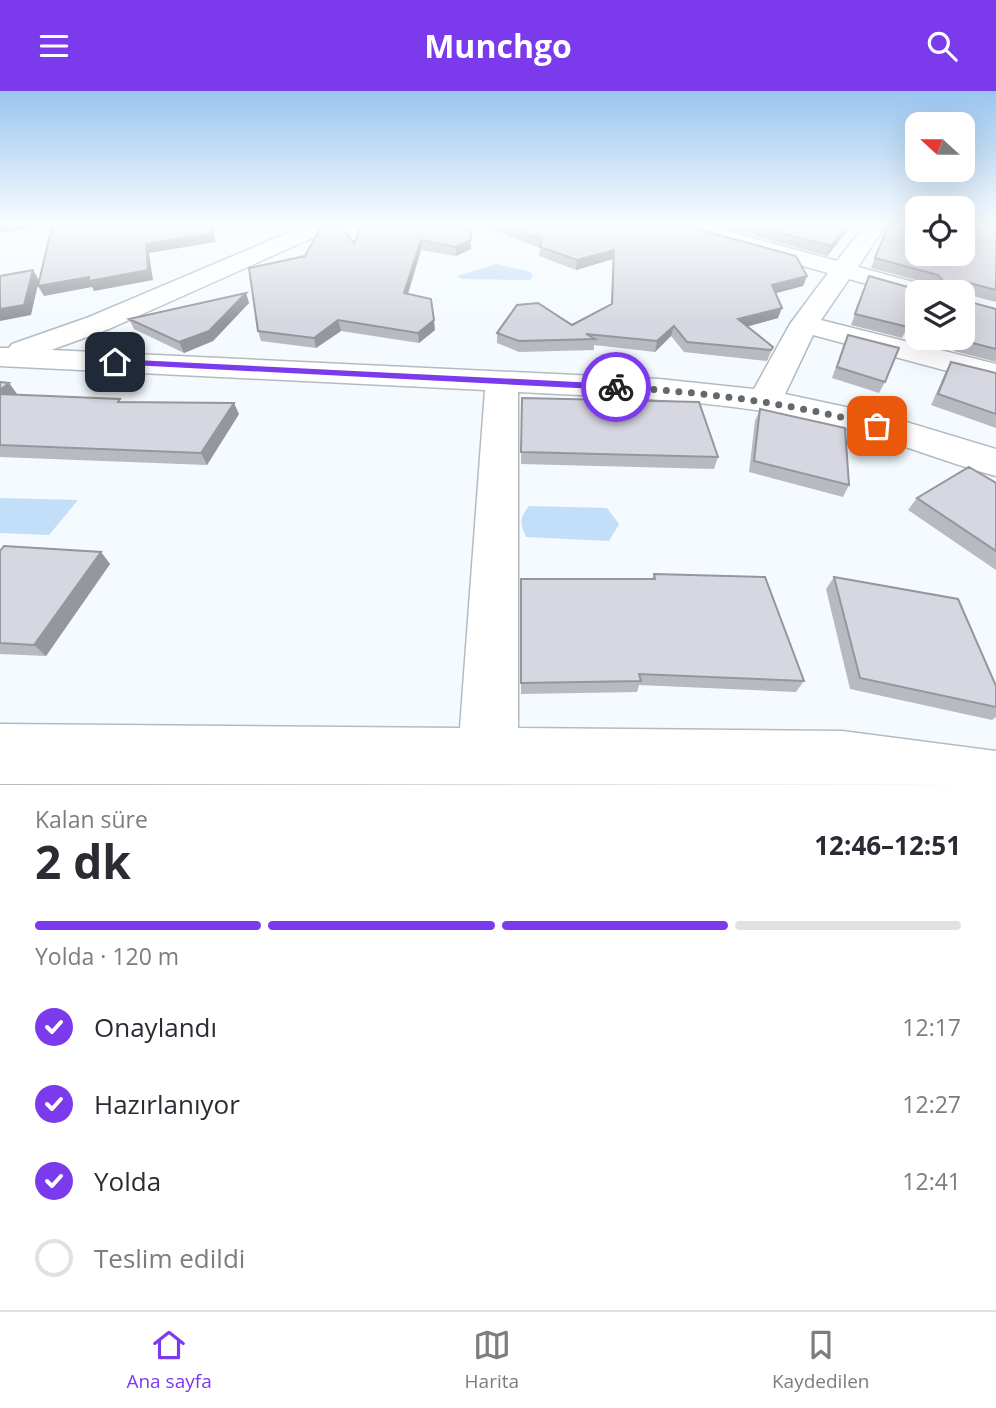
<!DOCTYPE html>
<html lang="tr">
<head>
<meta charset="utf-8">
<style>
  body { margin:0; font-family:"Open Sans",sans-serif; background:#f7f7f7; color:#2b2b33; height:100vh; display:flex; flex-direction:column; font-size:26px; white-space:nowrap }
  * { box-sizing:border-box; margin:0 }
  p { font-size:23px; color:#7c7c81 }
  .icon { flex:none; width:38px; height:38px; fill:none; stroke:currentColor; stroke-width:2; stroke-linecap:round; stroke-linejoin:round }
  .map { position:relative; height:694px; overflow:hidden }
  .details { display:flex; flex-direction:column; background:#fff; flex:1 }
  .details>* { flex:none }
  .needle { width:46px; rotate:291deg }
  .controls { position:absolute; left:905px; top:21px; display:grid; gap:14px }
  .controls a { display:grid; place-items:center; width:70px; height:70px; border-radius:14px; background:#fff; box-shadow:0 7px 28px #0002; font-size:35px }
  .pin { position:absolute; display:grid; place-items:center; width:60px; height:60px; color:#fff; margin:-30px; border-radius:14px; box-shadow:0 4px 10px #0006 }
  .courier { position:absolute; display:grid; place-items:center; width:70px; height:70px; margin:-35px; border:5px solid #7c3aed; border-radius:50%; background:#fff; color:#222; box-shadow:0 2px 9px #0007 }
  .headline em { font-style:normal; font-weight:700 }
  .headline div { display:flex; flex-direction:column-reverse }
  .headline { display:flex; align-items:center; justify-content:space-between; height:119px; padding:0 35px }
  h1 { font-size:46px; font-weight:700; line-height:52px }
  .bar { display:grid; grid-template-columns:repeat(4,1fr); gap:10px 7px; align-content:center; height:84px; padding:0 35px }
  .bar i { height:9px; border-radius:5px; background:#e1e1e2 }
  .bar .on { background:#7c3aed }
  .bar p { grid-column:span 4 }
  ol { padding:0 35px; list-style:none }
  li { display:flex; align-items:center; gap:21px; height:77px }
  li p { margin-inline-start:auto }
  li .icon { padding:7px; border-radius:50%; background:#7c3aed; color:#fff; stroke-width:4 }
  li:last-child { color:#7c7c81 }
  li i { width:38px; height:38px; border:4px solid #e1e1e2; border-radius:50% }
  header { display:flex; justify-content:space-between; align-items:center; height:91px; padding:0 35px; background:#7c3aed; color:#fff; font-size:32px; font-weight:700 }
  .tab-bar { display:flex; justify-content:space-around; align-items:center; height:98px; border-top:2px solid #e1e1e2; background:#fff; font-size:19px; color:#7c7c81 }
  .tab-bar a { display:grid; justify-items:center; gap:4px }
  .tab-bar .on { color:#7c3aed }
  .map>svg:first-child { display:block }
</style>
</head>
<body>
<header><svg class="icon" aria-label="menu" viewBox="0 0 24 24"><path d="M4 6h16M4 12h16M4 18h16"/></svg>Munchgo<svg class="icon" aria-label="search" viewBox="0 0 24 24"><circle cx="10" cy="10" r="6"/><path d="M15 15l6 6"/></svg></header>
<div class="map">
<svg width="996" height="694" viewBox="0 0 996 694">
  <rect width="100%" height="100%" fill="#f4fafe"/>
  <!-- water -->
  <path fill="#c2def9" d="M496,173L531,181L533,186L529,189L462,188L457,185Z
    M0,407L78,409L49,444L0,442Z
    M529,415L607,417L619,433L609,450L526,446C520,432 519,428 529,415Z"/>
  <g fill="none" stroke-linecap="round" stroke-linejoin="round">
    <!-- minor casing -->
    <g stroke="#b3bbc2" stroke-width="3">
      <path id="minor" d="M304,135H333L330,139L109,238L51,259L659,288L754,298L790,233L828,182L676,139L673,135H708L837,170L864,135H885L858,176L932,196L936,201H917V207L849,188L821,229L996,273V293L813,244L785,303L883,324L996,358V385C937,369 882,345 822,331C722,309 620,306 518,301V637L842,640L996,660V694L0,693V633L460,637L485,299L0,275V257H9L12,253L89,226Z"/>
    </g>
    <!-- minor -->
    <use href="#minor" fill="#fff" fill-rule="evenodd"/>
  </g>
  <!-- wall -->
  <path fill="#b8b9c1" d="M471,135V158L456,165L421,159L408,203L435,239L419,252L341,240L316,257L261,250L258,240L305,165L354,152Z
    M482,135H686L807,185L803,195L776,202L778,227L747,235L773,256L767,270L684,261L671,245L655,261L594,254V259L519,261L497,252V242L572,234L611,214L613,168L576,179L539,165L540,157Z
    M719,135H851L827,165Z
    M887,135H996V211L966,203V210L996,218V271L954,260L958,252L936,247H962V201H917V242L906,239L902,247L851,234L869,185L922,200L931,193L871,177Z
    M246,202L249,212L213,250L184,262L134,238L129,228Z
    M848,244L885,291L879,302L832,287L843,255Z
    M951,271L996,282V337L931,314L945,282Z
    M0,291L9,292L17,303L122,311L239,323L207,374L0,366Z
    M522,307L718,366L714,378L521,373Z
    M760,318L849,394L843,406L749,381L755,330Z
    M996,392V479L908,419L917,407Z
    M0,460L101,461L110,473L46,565L0,563Z
    M654,483L804,590L796,601L639,594L637,601L521,603V488H652Z
    M834,486L996,595V626L992,629L850,598L826,498Z"/>
  <!-- shaded-wall -->
  <path fill="#96969d" d="M0,135H47L0,142Z
    M471,135V158L456,165V156Z
    M848,135H851L827,165L831,155Z
    M213,142L216,151L149,162L153,189L94,200L92,196L44,205L38,195L89,186L146,153Z
    M421,149V159L405,212L404,202Z
    M614,159L613,168L576,179L577,169Z
    M33,179L39,189L31,224L0,230V218Z
    M807,185L803,195L769,204L772,194Z
    M246,202L249,212L213,250L184,262L179,251Z
    M782,217L778,227L735,239L738,228Z
    M338,229L341,240L316,257L314,247Z
    M434,229L435,239L419,252L418,242Z
    M674,235L671,245L655,261L657,250Z
    M9,292L17,303L0,308V299Z
    M234,312L239,323L207,374L201,362Z
    M101,461L110,473L46,565L34,554Z"/>
  <!-- building -->
  <path fill="#d6d7e0" stroke="#96969d" stroke-width="2" d="M52,135H211L213,142L146,153L148,179L89,190V186L38,195Z
    M323,135H341L354,152L361,135H471V149L456,156L421,149L404,202L431,208L434,229L418,242L338,229L314,247L258,240L249,177L305,165L321,136Z
    M506,135H686L796,165L807,185L772,194L782,217L738,228L773,256L771,259L687,251L674,235L657,250L586,243L595,248L519,250L497,242L517,214L538,212L572,234L612,213L614,159L577,169L540,156L542,148Z
    M754,135H848L831,155Z
    M888,135H917V163H962V135H996V199L966,191V210L996,218V258L961,249L964,242L962,241V201H917V230L911,228L908,236L855,223L869,185L922,200L925,194L944,191L938,184L875,167Z
    M33,179L24,214L0,218V185Z
    M246,202L209,240L179,251L129,228Z
    M848,244L899,257L885,291L837,276Z
    M951,271L996,282V323L938,303Z
    M0,291L9,292L0,299Z
    M0,303L120,308L118,311L234,312L201,362L0,354Z
    M522,307L699,311L718,366L521,361Z
    M760,318L845,337L849,394L754,370Z
    M969,376L996,392V460L917,407Z
    M4,455L101,461L34,554L0,552V460Z
    M654,483L765,486L804,590L639,583L641,590L521,592V488H655Z
    M834,486L958,508L996,595V616L860,587Z"/>
  <!-- sky -->
  <linearGradient id="sky" x2="0" y2="1"><stop stop-color="#99c5ef"/><stop offset="0.58" stop-color="#fafdff"/><stop offset="1" stop-color="#fafdff" stop-opacity="0"/></linearGradient>
  <rect width="996" height="232" fill="url(#sky)"/>
  <!-- route -->
  <path fill="#7c3aed" d="M115,268L616,293L621,296L616,299L112,273V269Z"/>
  <g fill="none" stroke-linecap="round" stroke-linejoin="round">
    <!-- done -->
    <path stroke="#65696c" stroke-width="7" stroke-dasharray="0 12.6" d="M616,296C705,301 791,312 877,335"/>
  </g>
</svg>
<div class="controls">
<a><svg class="needle" viewBox="-14 -14 28 28"><path d="M0-13l5 13h-10z" fill="#e53935"/><path d="M0 13l5-13h-10z" fill="#7c7c81"/></svg></a>
<a><svg class="icon" aria-label="locate" viewBox="0 0 24 24"><circle cx="12" cy="12" r="6"/><path d="M12 2v4M12 18v4M2 12h4M18 12h4"/></svg></a>
<a><svg class="icon" aria-label="layers" viewBox="0 0 24 24"><path d="M12 4l9 5-9 5-9-5zM3 14l9 5 9-5"/></svg></a>
</div>
<div class="pin" style="left:877px;top:335px;background:#ea580c"><svg class="icon" aria-label="bag" viewBox="0 0 24 24"><path d="M5 8h14l-1 12H6zM9 8a3 3 0 0 1 6 0"/></svg></div>
<div class="pin" style="left:115px;top:271px;background:#1f2937"><svg class="icon" aria-label="home" viewBox="0 0 24 24"><path d="M3 11l9-7 9 7M6 9v11h12V9"/></svg></div>
<div class="courier" style="left:616px;top:296px"><svg class="icon" aria-label="bike" viewBox="0 0 24 24"><circle cx="6" cy="16" r="4"/><circle cx="18" cy="16" r="4"/><path d="M6 16l4-8h5l3 8M10 8l3 8H6M13 5h3"/></svg></div>
</div>
<section class="details">
<div class="headline"><div><h1>2 dk</h1><p>Kalan süre</p></div><em>12:46–12:51</em></div>
<div class="bar"><i class="on"></i><i class="on"></i><i class="on"></i><i></i><p>Yolda · 120 m</p></div>
<ol>
<li><svg class="icon" aria-label="check" viewBox="0 0 24 24"><path d="M5 12l5 5 9-10"/></svg>Onaylandı<p>12:17</p></li>
<li><svg class="icon" aria-label="check" viewBox="0 0 24 24"><path d="M5 12l5 5 9-10"/></svg>Hazırlanıyor<p>12:27</p></li>
<li><svg class="icon" aria-label="check" viewBox="0 0 24 24"><path d="M5 12l5 5 9-10"/></svg>Yolda<p>12:41</p></li>
<li><i></i>Teslim edildi</li>
</ol>
</section>
<nav class="tab-bar">
<a class="on"><svg class="icon" aria-label="home" viewBox="0 0 24 24"><path d="M3 11l9-7 9 7M6 9v11h12V9"/></svg>Ana sayfa</a>
<a><svg class="icon" aria-label="map" viewBox="0 0 24 24"><path d="M3 6l6-2 6 2 6-2v14l-6 2-6-2-6 2zM9 4v14M15 6v14"/></svg>Harita</a>
<a><svg class="icon" aria-label="saved" viewBox="0 0 24 24"><path d="M7 4h10v16l-5-4-5 4z"/></svg>Kaydedilen</a>
</nav>
</body>
</html>
